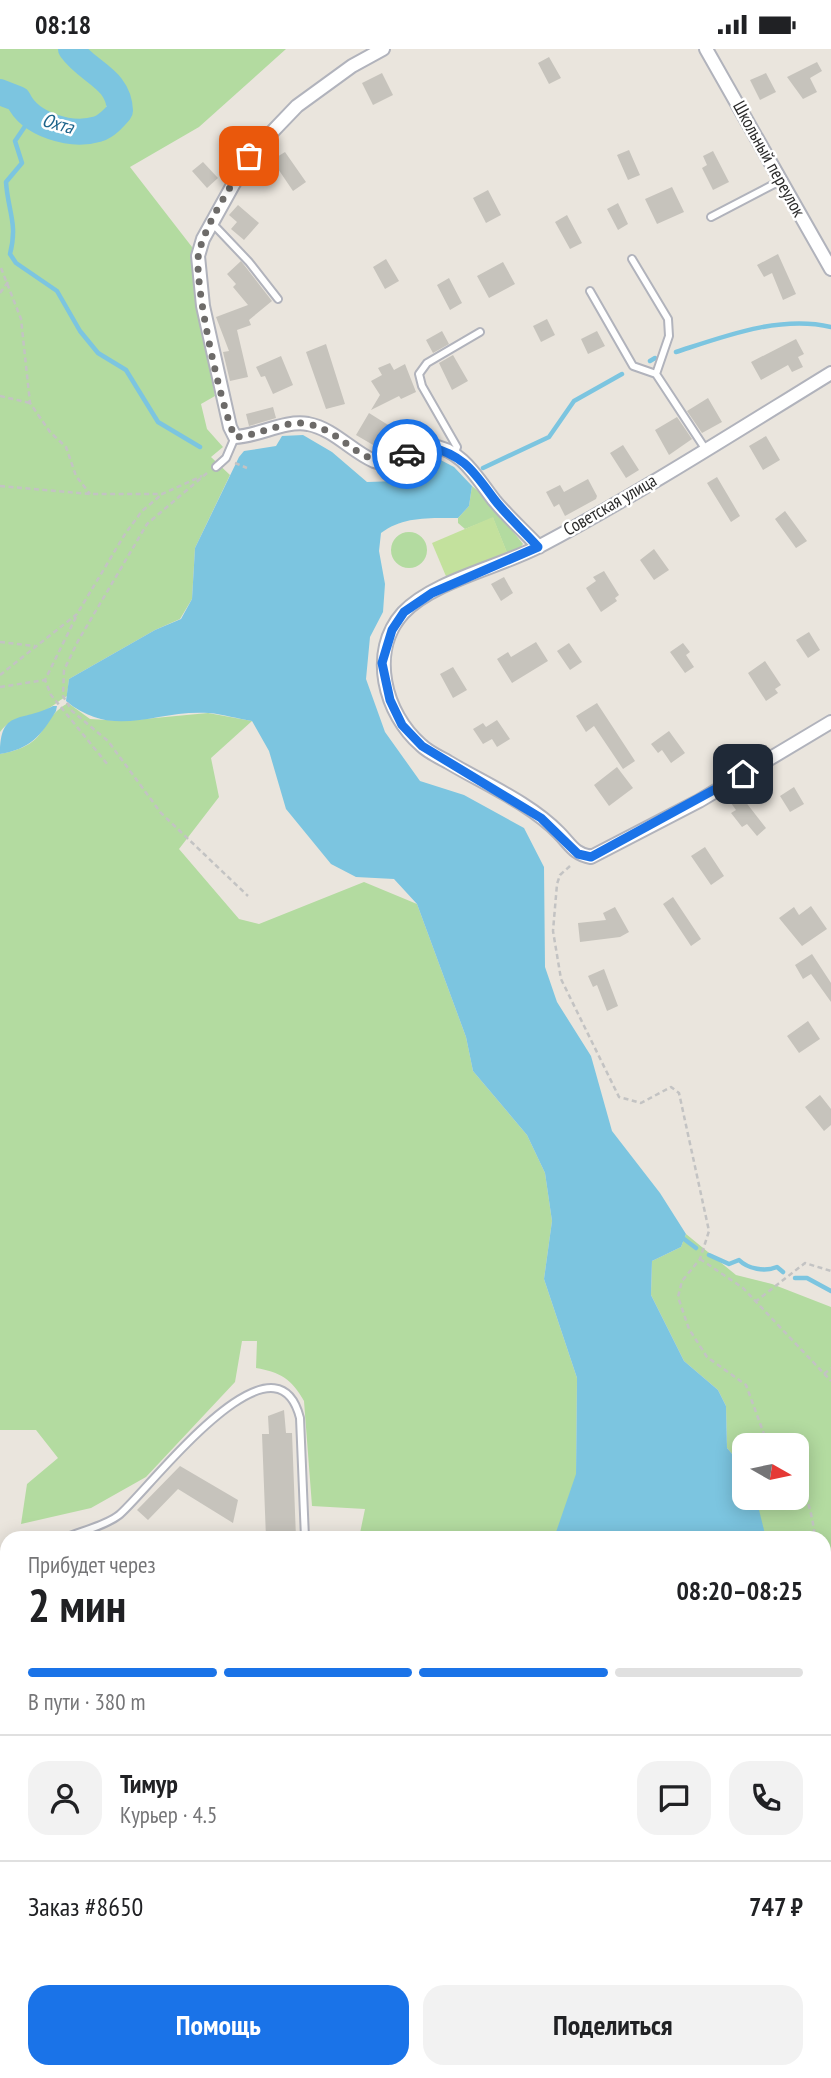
<!DOCTYPE html>
<html lang="ru">
<head>
<meta charset="utf-8">
<style>
  body { margin:0; font-family:"PT Sans Narrow",sans-serif; background:#f2f2f2; color:#202124; height:100vh; display:flex; flex-direction:column; font-size:26px; white-space:nowrap }
  * { box-sizing:border-box; margin:0 }
  p { font-size:23px; color:#757577 }
  .icon { flex:none; width:38px; height:38px; fill:none; stroke:currentColor; stroke-width:2; stroke-linecap:round; stroke-linejoin:round }
  .map { position:relative; flex:1; overflow:hidden }
  .details { position:absolute; left:0px; top:1482px; width:831px; height:548px; display:flex; flex-direction:column; background:#fff; border-radius:21px 21px 0 0; box-shadow:0 4px 18px #0003 }
  .details>* { flex:none }
  .needle { width:46px; rotate:99deg }
  .buttons { position:absolute; left:732px; top:1384px; display:grid; gap:14px }
  .buttons a { display:grid; place-items:center; width:77px; height:77px; border-radius:14px; background:#fff; box-shadow:0 4px 18px #0003; font-size:35px }
  .pin { position:absolute; display:grid; place-items:center; width:60px; height:60px; color:#fff; margin:-30px; border-radius:14px; box-shadow:0 4px 10px #0006 }
  .courier { position:absolute; display:grid; place-items:center; width:70px; height:70px; margin:-35px; border:5px solid #1a73e8; border-radius:50%; background:#fff; color:#222; box-shadow:0 2px 9px #0007 }
  .overview em { font-style:normal; font-weight:700 }
  .overview div { display:flex; flex-direction:column-reverse }
  .overview { display:flex; align-items:center; justify-content:space-between; height:119px; padding:0 28px }
  h1 { font-size:46px; font-weight:700; line-height:52px }
  .bar { display:grid; grid-template-columns:repeat(4,1fr); gap:10px 7px; align-content:center; height:84px; padding:0 28px }
  .bar i { height:9px; border-radius:5px; background:#e0e0e0 }
  .bar .selected { background:#1a73e8 }
  .bar p { grid-column:span 4 }
  .line { display:flex; align-items:center; gap:18px; padding:0 28px; border-top:2px solid #e0e0e0 }
  .line div { flex:1 }
  .round { display:grid; place-items:center; flex:none; width:74px; height:74px; border-radius:21px; background:#f2f2f2 }
  .button { display:flex; gap:14px; margin-top:auto; padding:14px 28px }
  .button a { flex:1; height:80px; border-radius:21px; background:#1a73e8; color:#fff; font-size:28px; font-weight:700; line-height:80px; text-align:center }
  .button a+a { background:#f2f2f2; color:#202124 }
  .status { display:flex; justify-content:space-between; align-items:center; height:49px; padding:0 35px; background:#fff; direction:ltr }
  .status svg { height:19px; fill:currentColor }
  .map>svg:first-child { display:block }
</style>
</head>
<body>
<div class="status"><b>08:18</b><svg viewBox="0 0 49 12"><path d="M0 12V9h3v3zM5 12V6h3v6zM10 12V3h3v9zM15 12V0h3v12zM26 1h20v11H26zM47 4h2v5h-2z"/></svg></div>
<div class="map">
<svg width="831" height="2029" viewBox="0 0 831 2029">
  <rect width="100%" height="100%" fill="#eae5dd"/>
  <!-- green -->
  <path fill="#b3dba0" d="M0,0H61C79,24 116,29 105,64C74,79 37,77 20,44L0,36Z
    M78,0H286L199,78L130,118L192,198L198,258L215,347L201,355L207,380L223,398L211,408L230,426L195,499L192,550L180,570L155,581L69,630L67,647C58,652 51,659 42,663C26,670 12,667 0,683V50C12,52 15,63 24,69C51,89 105,103 124,67C130,55 128,43 120,32C111,18 88,14 78,0Z
    M472,437L486,449L523,495L518,501L507,504L493,469L465,480L458,474V469L469,457Z
    M391 501a18 18 0 1 1 36 0a18 18 0 1 1-36 0Z
    M68,654L90,670L123,672L208,664L252,672L211,709L219,748L179,800L239,870L259,875L364,833L417,855L466,988L473,1022L527,1086L545,1124L552,1172L544,1230L577,1329L576,1425L744,1449H796V1396H744V1419L727,1399L726,1357L718,1341L684,1312L651,1246L652,1212L681,1198L686,1185L736,1226L772,1235L831,1258V2029H613L824,2023V1489H359L365,1460L312,1457L304,1352C292,1330 280,1323 256,1319L257,1292H242L235,1333L146,1428L91,1459L21,1475L27,1435L58,1409L36,1381H0V705C53,695 35,673 68,654Z
    M4,1745H7V1966L0,1962V1763Z
    M0,1976L7,1979V2023H60L57,2029H0Z"/>
  <!-- cemetery -->
  <path fill="#c4d2b6" d="M831,1824V2029H222L220,2023H824V1826Z"/>
  <!-- pitch -->
  <path fill="#c3e19d" d="M493,468L508,506L448,532L432,494Z"/>
  <!-- water -->
  <path fill="#7cc5e0" d="M303,386L332,403L367,433L398,432L410,412L431,406L454,418L472,437L469,457L458,469C431,469 403,467 381,484L379,502L385,535L383,563L370,588L366,630L385,683L420,732L464,746L524,779L544,818L545,918L557,953L591,1007L612,1082L660,1144L686,1185L681,1198L652,1212L651,1246L684,1312L718,1341L726,1357L727,1399L744,1419V1449H756L766,1489H554L576,1425L577,1329L544,1230L552,1172L545,1124L527,1086L473,1022L466,988L417,855L394,830L356,828L331,815L286,760L269,702L252,672C238,670 223,665 209,664C155,660 115,692 66,652L69,630L155,581L181,570L192,550L195,499L239,408L244,402L276,397L282,387Z
    M53,657H57L56,662C41,687 30,700 0,705C0,659 21,674 53,657Z"/>
  <g fill="none" stroke-linecap="round" stroke-linejoin="round">
    <!-- stream -->
    <path stroke="#7cc5e0" stroke-width="4.5" d="M32,67L15,92L22,114L6,133C8,163 18,174 10,205L16,214L57,242L80,282L98,304L126,321L158,373L200,398
      M676,303C725,287 780,266 831,278
      M650,312L655,309
      M483,419L549,388L574,352L622,325
      M684,1190L696,1199
      M709,1206L729,1215L739,1211C748,1220 765,1223 777,1218L783,1223
      M795,1229H807L831,1242
      M824,1642L831,1640"/>
    <!-- river -->
    <path stroke="#7cc5e0" stroke-width="26" d="M0,43L18,50C30,76 71,88 98,80C107,77 114,69 120,62C119,29 88,24 71,0"/>
  </g>
  <!-- building -->
  <path fill="#c6c3bc" d="M549,8L561,29L549,35L538,14Z
    M817,13L822,22L810,29L817,43L803,50L787,28Z
    M382,24L393,46L373,56L362,34Z
    M766,24L776,43L760,51L750,31Z
    M629,101L640,126L628,131L617,106Z
    M713,102L729,133L713,141L702,119L707,116L703,107Z
    M285,103L306,133L293,142L272,111Z
    M203,113L218,129L207,139L192,122Z
    M672,138L684,163L657,175L645,150Z
    M488,141L501,166L486,174L473,149Z
    M618,154L628,175L618,181L607,160Z
    M238,156L259,174L244,191L231,180L237,173L229,166Z
    M567,166L582,194L570,200L555,173Z
    M778,205L796,245L783,251L772,224L764,228L757,216Z
    M386,210L399,232L385,240L373,218Z
    M241,212L272,252L249,271L251,276L237,281L248,328L230,332L223,303L229,302L216,268L248,256L233,238L236,235L227,225Z
    M503,213L515,235L489,249L477,227Z
    M449,229L462,254L450,261L437,236Z
    M547,270L555,286L541,293L533,277Z
    M442,282L449,295L433,304L426,291Z
    M597,282L605,297L588,305L581,290Z
    M796,290L804,305L798,308L803,318L792,323L788,316L761,331L751,313Z
    M326,295L345,355L326,360L306,303Z
    M453,306L468,332L452,341L439,314Z
    M281,307L293,336L273,345L265,327L261,328L256,318Z
    M390,314L394,321L405,315L416,343L401,350L399,347L371,361L380,346L371,332L382,326L378,319Z
    M708,349L722,373L702,384L687,362Z
    M273,358L276,369L249,377L246,365Z
    M369,364L393,379L380,400L356,386Z
    M677,368L692,390L669,406L655,381Z
    M766,387L780,411L763,421L749,397Z
    M623,396L639,421L626,429L610,404Z
    M717,428L740,467L731,473L707,434Z
    M588,430L597,447L596,450L565,467L559,455L554,458L546,443L560,436L564,443Z
    M785,462L807,492L796,499L775,470Z
    M654,500L669,521L654,531L640,511Z
    M604,522L619,546L615,549L617,552L601,563L586,539L596,532L593,528Z
    M504,528L513,544L501,552L491,535Z
    M809,583L820,601L808,609L796,591Z
    M536,593L548,612L512,634L497,610L508,603L511,608Z
    M569,594L582,613L570,621L557,602Z
    M683,594L690,603L686,606L694,618L685,624L670,603Z
    M765,612L781,636L775,640L778,644L766,652L748,624Z
    M453,618L467,641L453,649L440,625Z
    M597,654L635,712L623,720L594,677L586,683L576,667Z
    M497,671L510,690L497,698L492,690L483,695L473,680L483,674L486,678Z
    M669,682L685,704L671,714L662,701L658,704L651,695Z
    M617,718L633,739L609,757L594,736Z
    M794,738L804,755L790,763L780,747Z
    M741,747L766,779L757,787L747,775L742,778L731,764L736,761L731,754Z
    M705,798L724,827L711,836L691,807Z
    M673,848L701,890L691,897L663,855Z
    M811,857L827,880L802,897L779,869L794,858L799,866Z
    M615,858L629,883L620,888L580,893L578,874L606,871L603,864Z
    M812,905L831,934V953L811,925L803,930L795,916Z
    M604,920L618,957L607,962L597,936L593,938L588,927Z
    M808,972L820,990L799,1004L787,987Z
    M820,1046L831,1060V1076L824,1082L805,1058Z
    M284,1361L286,1384H292L296,1489H266L262,1385H269L268,1367Z
    M180,1417L238,1451L233,1474L178,1440L148,1471L137,1461Z"/>
  <g fill="none" stroke-linecap="round" stroke-linejoin="round">
    <!-- lane casing -->
    <g stroke="#b1b3bc" stroke-width="10">
      <path id="lane" d="M711,168L780,132
        M212,174L249,213L278,250
        M632,210L668,270L669,287L656,325L706,401
        M590,242L633,317L656,325
        M454,406L457,398L422,337L419,325L427,314L480,283
        M216,418L226,409L235,388
        M65,1489C81,1482 105,1477 119,1466C147,1443 275,1271 300,1369L305,1489
        M0,1513L7,1511
        M0,1612L7,1611
        M0,1993L7,1996
        M64,2023L78,2029"/>
    </g>
    <!-- street casing -->
    <g stroke="#b1b3bc" stroke-width="16">
      <path id="street" d="M383,0L352,17L297,57L249,107L203,190L198,207L203,257L230,378L235,388C259,387 284,371 308,375C334,380 351,402 374,412C394,420 410,397 430,397C461,399 477,429 494,451C507,467 524,482 539,498
        M706,0L831,220
        M831,324C735,383 640,444 540,497C500,518 433,532 403,564C368,603 385,665 421,696C428,703 439,708 448,713C483,734 530,754 559,784C571,796 574,805 591,808L699,752L831,673"/>
    </g>
    <!-- path -->
    <path stroke="#c3c3c3" stroke-width="2.5" stroke-dasharray="5 3.5" stroke-linecap="butt" d="M1,219L21,270L30,354L50,383L66,398L76,427L90,445
      M0,244L8,233
      M0,347L30,354
      M235,414L247,419
      M207,424L147,475L78,592L64,621L63,647L72,662L108,692L161,764L248,847
      M0,437L90,445H162L202,427
      M76,568L45,631L51,646L108,716
      M0,593L35,597
      M0,626L77,565L125,485L142,462L162,445
      M0,638L45,631
      M570,817L560,826L557,835L553,882L561,930L619,1048L641,1054L671,1038L679,1044L709,1182L700,1210L682,1232L678,1248L689,1280L707,1308L746,1336L768,1396
      M700,1210L743,1239L831,1332
      M755,1253L805,1214L831,1222
      M824,1325L831,1319
      M796,1433C809,1446 813,1472 815,1489
      M824,1527L831,1538
      M113,2029L123,2023"/>
    <!-- lane -->
    <use href="#lane" stroke="#fff" stroke-width="6"/>
    <!-- street -->
    <use href="#street" stroke="#fff" stroke-width="12"/>
  </g>
  <g fill="none" stroke-linecap="round" stroke-linejoin="round">
    <!-- done -->
    <path stroke="#6d6b69" stroke-width="7" stroke-dasharray="0 12.6" d="M249,107C232,137 208,169 199,203C192,229 222,362 235,388C259,387 285,370 309,375C350,385 363,427 407,405"/>
    <!-- route -->
    <path stroke="#1a73e8" stroke-width="9" d="M407,405L428,397C465,407 473,422 494,450C507,467 524,482 538,498L432,544L404,563L392,581L382,614L390,651L402,676L422,697L541,769L578,805L591,808L743,725"/>
  </g>
  <g text-anchor="middle" stroke-width="5" stroke-linejoin="round" paint-order="stroke">
    <!-- street labels -->
    <g font-size="18" fill="#2a2a2a" stroke="#fff">
      <text transform="translate(769 110) rotate(61)" y="6">Школьный переулок</text>
      <text transform="translate(610 456) rotate(-30)" y="6">Советская улица</text>
    </g>
    <!-- water labels -->
    <g font-size="19" font-style="italic" fill="#1d648b" stroke="#fff">
      <text transform="translate(58 74) rotate(16)" y="7">Охта</text>
    </g>
  </g>
</svg>
<div class="buttons">
<a><svg class="needle" viewBox="-14 -14 28 28"><path d="M0-13l5 13h-10z" fill="#e53935"/><path d="M0 13l5-13h-10z" fill="#757577"/></svg></a>
</div>
<div class="pin" style="left:249px;top:107px;background:#ea580c"><svg class="icon" aria-label="bag" viewBox="0 0 24 24"><path d="M5 8h14l-1 12H6zM9 8a3 3 0 0 1 6 0"/></svg></div>
<div class="pin" style="left:743px;top:725px;background:#1f2937"><svg class="icon" aria-label="home" viewBox="0 0 24 24"><path d="M3 11l9-7 9 7M6 9v11h12V9"/></svg></div>
<div class="courier" style="left:407px;top:405px"><svg class="icon" aria-label="car" viewBox="0 0 24 24"><path d="M5 17H2v-5l4-1 3-4h7l3 4 3 1v5h-3M9 17h6M6 11h13"/><circle cx="7" cy="17" r="2"/><circle cx="17" cy="17" r="2"/></svg></div>
<section class="details">
<div class="overview"><div><h1>2 мин</h1><p>Прибудет через</p></div><em>08:20–08:25</em></div>
<div class="bar"><i class="selected"></i><i class="selected"></i><i class="selected"></i><i></i><p>В пути · 380 m</p></div>
<div class="line" style="height:126px"><a class="round"><svg class="icon" aria-label="person" viewBox="0 0 24 24"><circle cx="12" cy="8" r="4"/><path d="M4 21q1-7 8-7t8 7"/></svg></a><div><b>Тимур</b><p>Курьер · 4.5</p></div><a class="round"><svg class="icon" aria-label="chat" viewBox="0 0 24 24"><path d="M4 5h16v11H9l-5 4z"/></svg></a><a class="round"><svg class="icon" aria-label="phone" viewBox="0 0 24 24"><path d="M5 4h4l2 5-3 2q2 4 5 5l2-3 5 2v4C11 20 4 13 5 4z"/></svg></a></div>
<div class="line" style="height:91px"><div>Заказ #8650</div><b>747 ₽</b></div>
<div class="button"><a>Помощь</a><a>Поделиться</a></div>
</section>
</div>
</body>
</html>
